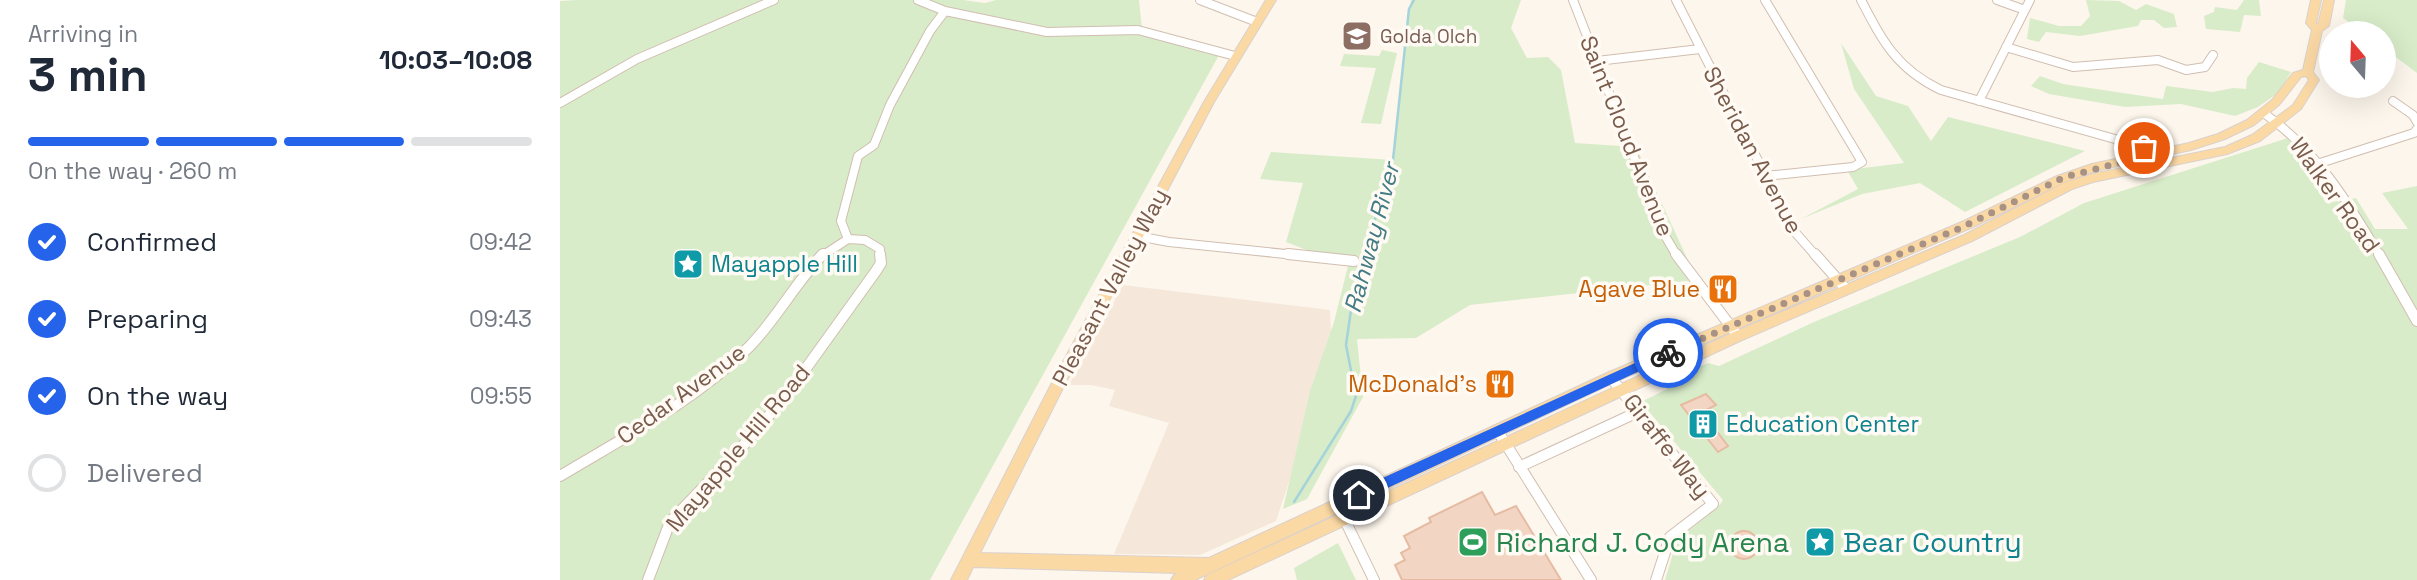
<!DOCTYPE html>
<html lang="en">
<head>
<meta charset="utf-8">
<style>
  body { margin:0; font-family:"Space Grotesk",sans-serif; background:#f2f2f3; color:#1f2937; height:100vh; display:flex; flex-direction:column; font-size:26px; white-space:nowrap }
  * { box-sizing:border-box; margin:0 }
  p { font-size:23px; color:#747a83 }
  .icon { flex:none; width:38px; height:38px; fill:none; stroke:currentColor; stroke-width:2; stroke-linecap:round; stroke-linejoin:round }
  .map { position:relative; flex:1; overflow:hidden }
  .sheet { display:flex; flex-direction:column; background:#fff; width:560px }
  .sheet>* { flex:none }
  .needle { width:46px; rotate:341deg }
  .buttons { position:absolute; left:1759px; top:21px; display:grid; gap:14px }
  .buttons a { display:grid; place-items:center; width:77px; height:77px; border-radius:50%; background:#fff; box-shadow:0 7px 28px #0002; font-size:35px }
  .pin { position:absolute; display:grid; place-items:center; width:60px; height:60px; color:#fff; margin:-30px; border:4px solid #fff; border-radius:50%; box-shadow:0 2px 7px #0007 }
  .courier { position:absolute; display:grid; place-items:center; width:70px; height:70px; margin:-35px; border:5px solid #2563eb; border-radius:50%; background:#fff; color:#222; box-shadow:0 2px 9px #0007 }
  .overview em { font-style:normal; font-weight:700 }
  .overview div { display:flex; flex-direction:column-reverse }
  .overview { display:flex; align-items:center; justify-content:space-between; height:119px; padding:0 28px }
  h1 { font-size:46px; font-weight:700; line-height:52px }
  .bar { display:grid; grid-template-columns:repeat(4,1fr); gap:10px 7px; align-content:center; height:84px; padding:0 28px }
  .bar i { height:9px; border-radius:5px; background:#e0e1e3 }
  .bar .selected { background:#2563eb }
  .bar p { grid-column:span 4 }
  ol { padding:0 28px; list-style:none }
  li { display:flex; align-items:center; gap:21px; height:77px }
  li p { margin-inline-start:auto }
  li .icon { padding:7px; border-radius:50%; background:#2563eb; color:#fff; stroke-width:4 }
  li:last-child { color:#747a83 }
  li i { width:38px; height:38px; border:4px solid #e0e1e3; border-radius:50% }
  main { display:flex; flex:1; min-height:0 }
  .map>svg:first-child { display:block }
</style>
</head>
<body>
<main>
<section class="sheet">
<div class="overview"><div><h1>3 min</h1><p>Arriving in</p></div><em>10:03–10:08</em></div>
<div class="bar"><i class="selected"></i><i class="selected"></i><i class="selected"></i><i></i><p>On the way · 260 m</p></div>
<ol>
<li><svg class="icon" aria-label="check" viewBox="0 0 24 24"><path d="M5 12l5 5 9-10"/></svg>Confirmed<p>09:42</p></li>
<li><svg class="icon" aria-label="check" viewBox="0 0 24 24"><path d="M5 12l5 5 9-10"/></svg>Preparing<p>09:43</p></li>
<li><svg class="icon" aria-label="check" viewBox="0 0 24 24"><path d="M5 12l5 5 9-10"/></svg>On the way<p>09:55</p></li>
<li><i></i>Delivered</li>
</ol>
</section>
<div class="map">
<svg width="1857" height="580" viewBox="0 0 1857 580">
  <rect width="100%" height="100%" fill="#fdf6ec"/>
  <!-- residential -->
  <path fill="#f5e8da" d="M563,285L770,310L772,353L716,521L640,555L554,554L609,423L549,406L555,390L531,385H509Z"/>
  <!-- green -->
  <path fill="#d8ecc9" d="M17,0H403L425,3L436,0H579L582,30L659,55L370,580H0V1Z
    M851,0H961L951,28L967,58L988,57L1001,70L1015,143L1076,147L1137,280L910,305L856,338L797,339L803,397L747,499L723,509L750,391L774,322L788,266L726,242L743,183L700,179L711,152L833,160Z
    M1526,0L1559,1L1576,10L1586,4L1614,14L1617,27L1604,28L1594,20H1581L1578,26L1520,36L1486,32L1479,42L1467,39L1470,18L1499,26H1521L1530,16Z
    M1684,0H1699L1701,16L1684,15L1680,32L1646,29L1644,16L1654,12L1655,7L1677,10Z
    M1786,0H1857V73L1824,48V33H1804L1783,18Z
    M1281,43L1316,96L1348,106L1371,141L1388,117L1525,151L1405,212L1360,183L1302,194L1241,219L1298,189L1287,170L1344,163L1294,89Z
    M822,50L837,53L821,124L801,123L816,68L780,66L784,54L819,56Z
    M1699,62L1731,72L1718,93L1698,107L1675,116L1621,104L1565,107L1489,94L1471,86L1480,76L1503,84L1603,99L1606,86L1653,92L1673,88L1686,89L1687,78Z
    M1728,138L1766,203L1796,198L1815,229H1848L1822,193L1857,186V580H1105L1117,540L1158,507L1163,500L1081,402L1107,389L1111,380L1148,363L1159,366L1254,322L1460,237L1524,203Z
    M778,543L796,580H737L734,568Z"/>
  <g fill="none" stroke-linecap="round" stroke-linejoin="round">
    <!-- stream -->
    <path stroke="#a5d3da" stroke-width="2.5" d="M734,502L791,411L796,396L786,345L794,289L833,160L849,9L854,0"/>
  </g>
  <!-- building -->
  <path fill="#f3d5c3" stroke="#e6bba3" stroke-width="2" d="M1146,394L1156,405L1142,412L1168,446L1158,452L1121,405Z
    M922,492L935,515L956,506L1001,580H842L835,565L845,560L841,553L850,548L844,536L871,522L869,518Z
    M1170 545a14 14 0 1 1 28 0a14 14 0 1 1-28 0Z"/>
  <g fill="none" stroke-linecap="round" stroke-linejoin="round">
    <!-- minor-far1 casing -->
    <g stroke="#d1beb0" stroke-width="10">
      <path id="minor-far1" d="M358,0L385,11L487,32L578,30L675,56
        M640,0L697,22
        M1013,0L1104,234L1117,256
        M1116,0L1234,231L1256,256
        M1205,0L1302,162L1293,167L1205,176
        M1301,0C1323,42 1337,69 1381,90L1601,152L1610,162
        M1437,0L1465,10
        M1446,47L1513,67L1598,60L1626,70L1645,67L1653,55
        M1037,61L1140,49
        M1419,101L1470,0
        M1833,101L1853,115L1857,122
        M0,103L77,59L214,0
        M1705,114C1756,150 1789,203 1820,256
        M1757,164L1854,133L1857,129
        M577,236L609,242L745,256
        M262,256L288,239
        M320,256V249L305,240L288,239L281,221L298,156L314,145L330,105L370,31L385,11"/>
    </g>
    <!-- minor casing -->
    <g stroke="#d1beb0" stroke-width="12">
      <path id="minor" d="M728,254L794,261
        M1116,254L1178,336
        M1255,254L1286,289
        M1819,254L1857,321
        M1051,378L1153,504L1110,537L1096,580
        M937,430L1031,580
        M959,467L1080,411
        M0,476C65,437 136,400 190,346C217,318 236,282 263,254
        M782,514L814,580
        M88,580L110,522L182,447L229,392L316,271L321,263L320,254"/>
    </g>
    <!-- major casing -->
    <g stroke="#dad1cd" stroke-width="2">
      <path id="major" d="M706,0H716L654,102L507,380L420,553L649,558L1047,373L1404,221L1497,176L1532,164L1629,143L1658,134L1687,120L1712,100L1733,73L1743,70L1752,30L1746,23L1751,0H1761L1756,23L1758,25L1764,0H1774L1769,26L1762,31L1753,72L1759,80L1741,109L1700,141L1667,154L1533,182L1512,189L1412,241L1182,340L668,580H644L647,575L1174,332L1404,235L1504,183L1532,174L1665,147L1692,135L1733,105L1749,80L1746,76L1741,77L1719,105L1694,125L1665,139L1631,150L1535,171L1505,182L1413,227L1057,381L635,580H611L614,575L618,573L413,567L407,580H391L497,373L644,102Z"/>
    </g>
    <!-- minor-far1 -->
    <use href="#minor-far1" stroke="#fff" stroke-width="8"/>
    <!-- minor -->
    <use href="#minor" stroke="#fff" stroke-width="10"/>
    <!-- major -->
    <use href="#major" fill="#fbd9a5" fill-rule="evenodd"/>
  </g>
  <!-- route -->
  <path fill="#2563eb" d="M1108,348L1112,349V356L804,499H794V491Z"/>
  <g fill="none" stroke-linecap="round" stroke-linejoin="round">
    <!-- done -->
    <path stroke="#a89285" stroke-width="7" stroke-dasharray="0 12.6" d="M1108,353L1398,229L1505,177L1582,157L1577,149L1567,143L1584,148"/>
  </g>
  <!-- icons -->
  <defs>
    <g id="school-square" transform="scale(1.575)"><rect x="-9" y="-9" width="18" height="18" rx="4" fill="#8d6e63" stroke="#fffaf3"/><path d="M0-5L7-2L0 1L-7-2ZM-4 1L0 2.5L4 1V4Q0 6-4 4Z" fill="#fff"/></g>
    <g id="sight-square" transform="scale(1.575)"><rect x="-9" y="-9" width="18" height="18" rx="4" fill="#0f9aa8" stroke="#fffaf3"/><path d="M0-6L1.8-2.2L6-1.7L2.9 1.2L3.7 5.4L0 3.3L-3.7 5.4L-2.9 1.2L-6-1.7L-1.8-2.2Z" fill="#fff"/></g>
    <g id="restaurant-square" transform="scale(1.575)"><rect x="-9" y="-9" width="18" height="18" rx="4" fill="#e8710a" stroke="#fffaf3"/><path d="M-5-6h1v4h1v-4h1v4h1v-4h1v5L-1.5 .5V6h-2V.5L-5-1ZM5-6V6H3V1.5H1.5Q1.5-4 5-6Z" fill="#fff"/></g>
    <g id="building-square" transform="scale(1.575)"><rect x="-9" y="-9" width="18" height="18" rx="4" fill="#0f9aa8" stroke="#fffaf3"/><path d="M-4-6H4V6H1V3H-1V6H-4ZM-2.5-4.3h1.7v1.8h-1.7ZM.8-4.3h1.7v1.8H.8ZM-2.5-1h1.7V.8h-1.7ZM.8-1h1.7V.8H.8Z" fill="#fff"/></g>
    <g id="stadium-square" transform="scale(1.575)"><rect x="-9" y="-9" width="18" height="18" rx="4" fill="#2e9e5b" stroke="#fffaf3"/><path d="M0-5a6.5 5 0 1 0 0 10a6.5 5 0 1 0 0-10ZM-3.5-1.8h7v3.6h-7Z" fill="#fff"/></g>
  </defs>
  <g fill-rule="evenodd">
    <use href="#school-square" x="797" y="36"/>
    <use href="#sight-square" x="128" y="264"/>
    <use href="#restaurant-square" x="1163" y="289"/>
    <use href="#restaurant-square" x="940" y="384"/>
    <use href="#building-square" x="1143" y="424"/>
    <use href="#stadium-square" x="913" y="542"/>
    <use href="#sight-square" x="1260" y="542"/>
  </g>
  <g text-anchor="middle" stroke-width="7" stroke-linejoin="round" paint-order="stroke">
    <!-- far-education labels -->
    <g font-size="19" fill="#785e54" stroke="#fffaf3" text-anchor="start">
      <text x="820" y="43">Golda Olch</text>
    </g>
    <!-- street labels -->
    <g font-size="23" fill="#7a5c4d" stroke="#fffaf3">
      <text transform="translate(1067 136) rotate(68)" y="8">Saint Cloud Avenue</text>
      <text transform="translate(1193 150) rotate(62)" y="8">Sheridan Avenue</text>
      <text transform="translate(1775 195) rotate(54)" y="8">Walker Road</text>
      <text transform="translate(550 287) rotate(-62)" y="8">Pleasant Valley Way</text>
      <text transform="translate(121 394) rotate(-36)" y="8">Cedar Avenue</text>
      <text transform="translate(1107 446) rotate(52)" y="8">Giraffe Way</text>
      <text transform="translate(178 448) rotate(-50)" y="8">Mayapple Hill Road</text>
    </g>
    <!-- culture labels -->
    <g font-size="23" fill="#0d838f" stroke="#fffaf3" text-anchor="start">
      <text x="151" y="272">Mayapple Hill</text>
      <text x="1166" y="432">Education Center</text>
    </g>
    <!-- food labels -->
    <g font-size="23" fill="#c56008" stroke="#fffaf3" text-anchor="end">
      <text x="1140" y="297">Agave Blue</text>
      <text x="917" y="392">McDonald's</text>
    </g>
    <!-- water labels -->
    <g font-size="24" font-style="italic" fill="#437c86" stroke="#fffaf3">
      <text transform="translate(812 238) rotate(-75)" y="8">Rahway River</text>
    </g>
    <!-- near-leisure labels -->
    <g font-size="28" fill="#27864d" stroke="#fffaf3" text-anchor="start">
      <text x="936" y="552">Richard J. Cody Arena</text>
    </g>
    <!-- near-culture labels -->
    <g font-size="28" fill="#0d838f" stroke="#fffaf3" text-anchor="start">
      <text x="1283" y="552">Bear Country</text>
    </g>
  </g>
</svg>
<div class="buttons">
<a><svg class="needle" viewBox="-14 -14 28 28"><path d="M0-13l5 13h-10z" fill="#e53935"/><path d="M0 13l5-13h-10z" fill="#747a83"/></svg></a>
</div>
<div class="pin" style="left:1584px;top:148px;background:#ea580c"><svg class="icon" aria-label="bag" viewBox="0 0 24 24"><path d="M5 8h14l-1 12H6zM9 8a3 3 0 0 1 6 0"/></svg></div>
<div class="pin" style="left:799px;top:495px;background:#1f2937"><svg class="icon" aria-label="home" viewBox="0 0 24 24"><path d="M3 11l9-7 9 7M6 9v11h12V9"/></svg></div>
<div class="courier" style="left:1108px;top:353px"><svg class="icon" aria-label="bike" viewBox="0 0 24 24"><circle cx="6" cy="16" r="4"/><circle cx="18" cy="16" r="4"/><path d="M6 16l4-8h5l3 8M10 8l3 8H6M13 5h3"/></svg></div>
</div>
</main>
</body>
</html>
